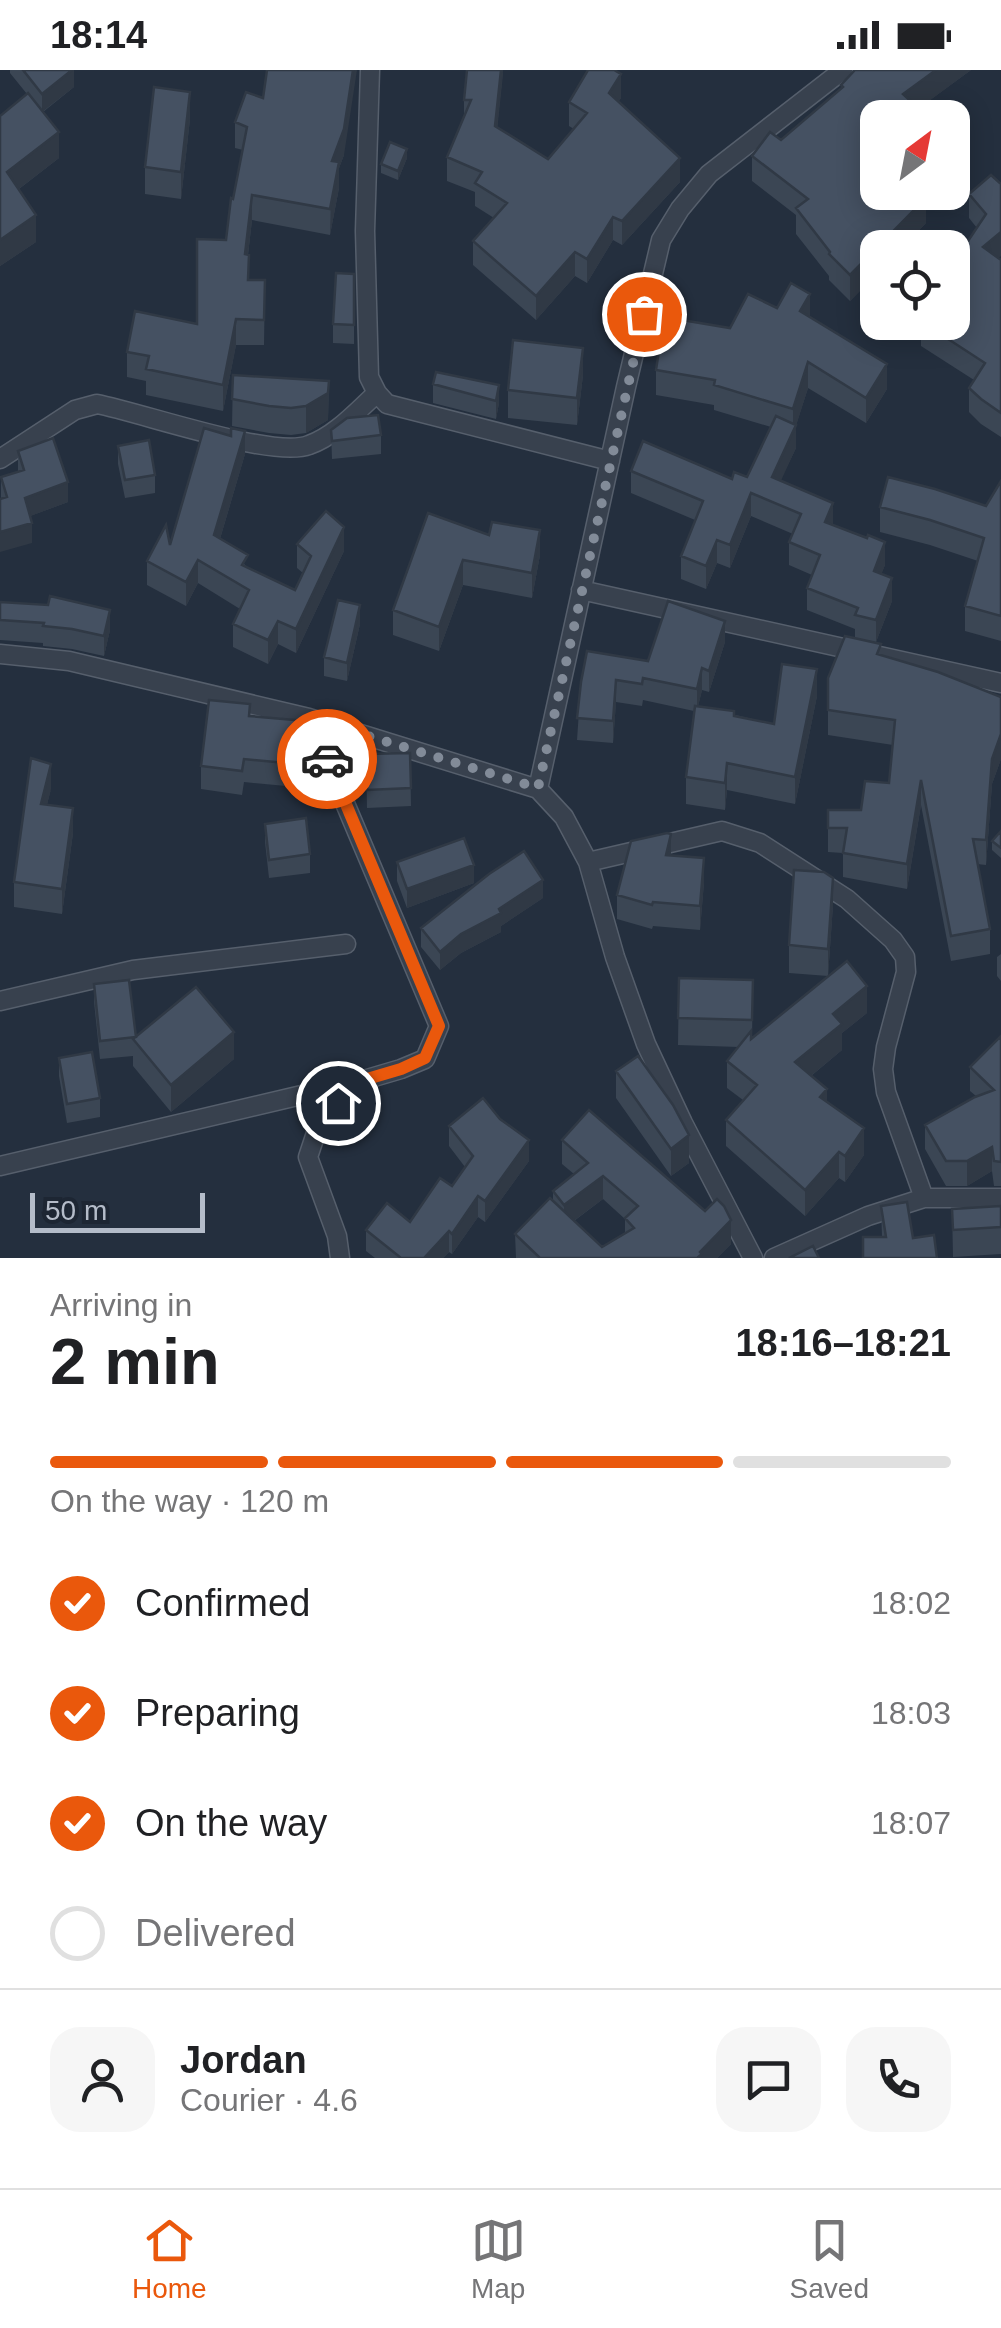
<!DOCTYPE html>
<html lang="en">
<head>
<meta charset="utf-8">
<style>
  body { margin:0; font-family:Helvetica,sans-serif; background:#f6f6f6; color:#202124; height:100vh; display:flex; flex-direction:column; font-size:38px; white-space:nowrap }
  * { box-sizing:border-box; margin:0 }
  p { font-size:32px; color:#757577 }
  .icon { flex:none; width:55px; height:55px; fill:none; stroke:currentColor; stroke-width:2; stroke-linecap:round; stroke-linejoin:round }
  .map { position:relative; height:1188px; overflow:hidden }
  .details { display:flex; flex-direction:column; background:#fff; flex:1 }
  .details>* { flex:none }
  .needle { width:65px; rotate:32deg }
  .tools { position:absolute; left:860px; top:30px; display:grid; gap:20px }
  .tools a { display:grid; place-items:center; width:110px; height:110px; border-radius:20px; background:#fff; box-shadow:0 5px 25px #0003; font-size:50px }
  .scale { position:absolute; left:30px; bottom:25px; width:175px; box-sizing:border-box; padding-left:10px; border:5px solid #b4bcc9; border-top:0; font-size:28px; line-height:35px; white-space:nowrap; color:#b4bcc9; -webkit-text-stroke:8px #1d2633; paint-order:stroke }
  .pin { position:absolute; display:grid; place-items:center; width:85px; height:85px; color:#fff; margin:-42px; border:5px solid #fff; border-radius:50%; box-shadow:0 2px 10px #0007 }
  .courier { position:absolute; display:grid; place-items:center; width:100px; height:100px; margin:-50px; border:8px solid #ea580c; border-radius:50%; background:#fff; color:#222; box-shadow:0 2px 12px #0007 }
  .overview em { font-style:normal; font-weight:700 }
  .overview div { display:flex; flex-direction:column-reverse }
  .overview { display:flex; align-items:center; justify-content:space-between; height:170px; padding:0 50px }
  h1 { font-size:65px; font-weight:700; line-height:75px }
  .bar { display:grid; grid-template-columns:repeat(4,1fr); gap:15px 10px; align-content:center; height:120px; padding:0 50px }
  .bar i { height:12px; border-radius:8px; background:#e0e0e0 }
  .bar .selected { background:#ea580c }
  .bar p { grid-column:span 4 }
  .line { display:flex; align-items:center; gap:25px; padding:0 50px; border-top:2px solid #e0e0e0 }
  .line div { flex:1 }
  .round { display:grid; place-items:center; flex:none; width:105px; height:105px; border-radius:30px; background:#f6f6f6 }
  ol { padding:0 50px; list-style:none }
  li { display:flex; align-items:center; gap:30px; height:110px }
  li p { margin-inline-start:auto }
  li .icon { padding:10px; border-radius:50%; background:#ea580c; color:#fff; stroke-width:4 }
  li:last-child { color:#757577 }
  li i { width:55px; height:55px; border:5px solid #e0e0e0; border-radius:50% }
  .status { display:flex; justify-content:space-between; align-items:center; height:70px; padding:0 50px; background:#fff; direction:ltr }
  .status svg { height:28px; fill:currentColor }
  .dock { display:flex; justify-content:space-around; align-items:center; height:140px; border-top:2px solid #e0e0e0; background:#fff; font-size:28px; color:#757577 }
  .dock a { display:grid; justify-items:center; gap:5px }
  .dock .selected { color:#ea580c }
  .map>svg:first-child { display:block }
</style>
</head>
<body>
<div class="status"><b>18:14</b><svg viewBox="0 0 49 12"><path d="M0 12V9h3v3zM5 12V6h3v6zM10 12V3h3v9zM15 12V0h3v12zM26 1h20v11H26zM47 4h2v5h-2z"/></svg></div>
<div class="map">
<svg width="1001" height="1188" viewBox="0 0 1001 1188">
  <rect width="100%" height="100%" fill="#242f3e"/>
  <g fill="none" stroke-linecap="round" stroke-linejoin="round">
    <!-- minor casing -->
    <g stroke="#565f6c" stroke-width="21">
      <path id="minor" d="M370,0L365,161L369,307L377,323L387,334L610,391
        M0,389L75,340L97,334C143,343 273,389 309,375C335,366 357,341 377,323
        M581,520L1001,613
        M0,584L69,591L309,648L538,719L564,747L588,792L615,887L646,974L683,1053L753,1188
        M309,648L439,956L425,989L401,999L357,1012L319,1054L308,1087L337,1166L340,1188
        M538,719L626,317L661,170L680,139L709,104L843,0
        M588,792L722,761L760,773L847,829L893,870L905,887L906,902L886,977L883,999L886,1022L924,1128
        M0,931L133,900L346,874
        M0,1096L357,1012
        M774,1188L868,1146L924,1128H1001"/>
    </g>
    <!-- minor -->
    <use href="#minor" stroke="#38414e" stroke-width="18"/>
  </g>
  <!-- wall -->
  <path fill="#3b4654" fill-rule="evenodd" d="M10,0H74V17L43,42L59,88L19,119L36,172L0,196V46L27,24L10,3Z
    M503,0L497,58L548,89L574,59L569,56V32L621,28L618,32L680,112L622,175L613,170L587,213L575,206L536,250L473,195V171L494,148L475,136V122L447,111V87L464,47V30Z
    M971,0L919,38L878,48L926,153L850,231L829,210V206L796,164V145L752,111V86L781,70L841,18V15Z
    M190,49L181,129L145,124V97Z
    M235,52L344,85L339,98V118L330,165L252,150L248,185L249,210H265L264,275H236L223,341L146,325V311L127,307V282L197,254L226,170L243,80L235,78Z
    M407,88L398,110L381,103V94Z
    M991,105L999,188L1001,190V367L981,354L969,342V318L974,310L921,276V252L977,158L969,148V124Z
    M354,204V274L333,273V254Z
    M777,238L810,247L887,319L866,353L808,318L796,355V378L780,411L833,455L885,495L881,504L892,531L876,572L855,568V559L807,540V518L812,505L789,495V472L793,464L751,446L730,498L717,493L706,519L681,509V486L695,450L631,423V401L732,409L747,407L771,357L714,340V335L656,325V300L730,258Z
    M233,305L329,311L328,350L306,363L291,365L269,363L232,356Z
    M583,305L577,355L508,348V320Z
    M433,314L499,315V333L496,349L433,333Z
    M331,360L381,365V384L332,389Z
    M118,376L155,405V423L125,428L118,394Z
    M18,381L68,432L30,446L32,473L1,429V407L18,402Z
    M245,384L220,469L248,498L295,520L303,503L297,498V474L344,481L296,583L278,574L268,594L233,577V554L240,539L198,513L186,536L147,515V491L170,475Z
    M1001,411V571L965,561V536L978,491L930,475L880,462V437L986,436Z
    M489,465L540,485L532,528L463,515L439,581L393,565V540Z
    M0,532L110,560L104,586L72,579L43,576V573L0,570Z
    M360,554L347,611L324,606V587Z
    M725,572L709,622L702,620L698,636L774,654L817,626L795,734L727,720L725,740L686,734V707L694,641L643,630L642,636L616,632L613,673L577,670L581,612L648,591Z
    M881,585L1001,627V689L992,714L986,795L977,794L990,859V884L951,891L921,735L907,819L843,807V783L828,782V740H861L889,713L893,675L828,665V608Z
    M250,646L310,683L307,718L244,712L242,725L201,719V696Z
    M410,683L411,736L367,738L366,684Z
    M51,719L47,734L73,763L62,844L14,837V812Z
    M265,754L310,784V803L269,808L265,772Z
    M1001,761V788L992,780V771Z
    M671,785L704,812L700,860L653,856L652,859L617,849V825Z
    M397,792L474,813L407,838L397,811Z
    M543,828L501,856V862L461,883L440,900L421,877V858Z
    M833,835L828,906L789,903V875Z
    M1001,884V911L997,906V887Z
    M679,908L753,910L752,968L867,943L842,963V980L811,1006L827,1032L864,1085L845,1112L839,1108L805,1146L726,1076V1050L743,1030L727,1018V991L739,977L678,975Z
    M94,914L136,966L234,989L171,1042L133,996V986L100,989L94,932Z
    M1001,966V1116H994L992,1101L967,1116H946L925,1079V1055L976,1026L970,1021V997Z
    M59,988L100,1028V1047L67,1053L59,1006Z
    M616,1001L689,1093L671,1106L616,1028Z
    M449,1056L529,1091L485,1152L478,1147L452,1184L449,1182L443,1188H375L366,1181V1160L410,1152L452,1116L465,1097L449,1076Z
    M562,1070L731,1174L717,1188H516L515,1164L553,1131V1121L574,1104L562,1094ZM603,1129L625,1149V1163L602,1177L574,1151Z
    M881,1136L913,1168L882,1167Z
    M1001,1136V1184L953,1187L952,1139Z"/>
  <!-- shaded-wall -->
  <path fill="#303945" d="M72,0H74V17L42,42V24Z
    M353,0H357L344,85L339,98V118L330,165L332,91Z
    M501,0H503V5L495,80V56Z
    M936,0H971L906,48L903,24Z
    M621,4V28L609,47V23Z
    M190,22V49L181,129V102Z
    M59,62V88L7,128V102Z
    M407,79V88L398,110V101Z
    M680,88V112L622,175V151Z
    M252,125V150L245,210V184Z
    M926,128V153L903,178H878V203L850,231V205Z
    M36,145V172L0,196V170Z
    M613,147V170L587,213V189Z
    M1001,162V186L983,201V177Z
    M575,182V206L536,250V226Z
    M810,224V250L800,241Z
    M236,249V275L223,341V315Z
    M583,278V305L577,355V328Z
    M808,292V318L796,356V378L772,430V407L793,361V339Z
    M887,294V319L866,353V328Z
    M329,311L328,350L306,363V336Z
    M499,315V333L496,349V331Z
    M245,361V384L214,489V465Z
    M68,412V432L25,448V428Z
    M751,423V446L730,498V475Z
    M833,433V456L825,452Z
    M32,453V473L0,482V462Z
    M344,457V481L296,583V559Z
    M540,460V485L532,528V503Z
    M717,470V493L706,519V496Z
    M885,472V495L874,524V501Z
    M198,490V513L186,536V512Z
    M463,490V515L439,581V557Z
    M892,508V531L876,572V550Z
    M360,535V554L347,611V593Z
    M110,540V560L104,586V566Z
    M278,551V574L268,594V570Z
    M725,551V572L709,622V601Z
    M702,598V620L697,641V619Z
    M817,599V626L795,734V707Z
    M616,610V632L613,673V651Z
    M310,659V683L307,718V695Z
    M1001,664V689L992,714L986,795V770L992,689Z
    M727,693V720L725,740V713Z
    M51,694V719L41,759V734Z
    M921,710V735L907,819V794Z
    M73,738V763L62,844V819Z
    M671,764V788L666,785Z
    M704,788V812L700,860V836Z
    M474,795V813L407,838V819Z
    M833,808V835L828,906V879Z
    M543,810V828L501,856V862L461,883L440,900V882L461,864Z
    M867,916V943L842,963V980L795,1019V992L833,944Z
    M234,962V989L171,1042V1015Z
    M827,1019V1045L820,1027Z
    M864,1058V1085L845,1112V1086Z
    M689,1065V1093L671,1106V1079Z
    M529,1070V1091L485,1152V1131Z
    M992,1077V1101L967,1116V1091Z
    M839,1082V1108L805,1146V1120Z
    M603,1106V1129L564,1158V1135Z
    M478,1126V1147L452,1184V1164Z
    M731,1150V1174L717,1188H697L700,1182Z
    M449,1161V1182L443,1188H424Z"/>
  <!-- building -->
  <path fill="#455162" stroke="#303945" stroke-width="2.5" d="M23,0H72L42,24Z
    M267,0H353L344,59L332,91L339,92L330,139L252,125L245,184L249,185L248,210H265L264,250L236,249L223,315L146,299L149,286L127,282L135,241L197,254V169L226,170L231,128L233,129L247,57L235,52L246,22L263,28Z
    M467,0H501L495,56L548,89L587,43L569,32L588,0H614L621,4L609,23L680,88L622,151L613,147L587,189L575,182L536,226L473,171L507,133L475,113L482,102L447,87L471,30H464Z
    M855,0H936L903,24L929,48H878V122H921L926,128L850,205L829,184L830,182L796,138L808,129L752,86L770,62L781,70L843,17L841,15Z
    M154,17L190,22L181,102L145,97Z
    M28,23L59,62L7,102L36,145L0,170V46Z
    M390,72L407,79L398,101L381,94Z
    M991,105L1001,114V162L983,177L1001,190V343L981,329L969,318L985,293L922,252H952V195L986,144L969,124Z
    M336,203L354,204V255L333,254Z
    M791,213L810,224L800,241L887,294L866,328L808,292L793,339L714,315L715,310L656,300L664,247L730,258L748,224L777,238Z
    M513,270L583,278L577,328L508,320Z
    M436,302L499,315L496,331L433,314Z
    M233,305L329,311L328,323L306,336L291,338L269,336L232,329Z
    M378,345L381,365L332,371L331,360L347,348Z
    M776,346L796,355L772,407L833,433L825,452L867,468L868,465L885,472L874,501L892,508L876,550L855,545L858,538L807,518L820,485L789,472L801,444L751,423L730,475L717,470L706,496L681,486L703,431L631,401L643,371L732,409L734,402L747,407Z
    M204,358L231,366V358L245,361L214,465L248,485L242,495L295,520L311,486L297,474L326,441L344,457L296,559L278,551L268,570L233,554L249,520L198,490L186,512L147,491L166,455L170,475Z
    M53,368L68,412L25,428L32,453L0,462V429L7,427L1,407L24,400L18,381Z
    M149,370L155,405L125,410L118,376Z
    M888,407L935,419L986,436L1001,411V546L965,536L984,468L930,450L880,437Z
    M428,443L489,465L492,452L540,460L532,503L463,490L439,557L393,540Z
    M50,526L110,540L104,566L72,559L43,556L44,553L0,550V532L48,535Z
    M338,530L360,535L347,593L324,587Z
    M668,531L725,551L709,601L702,598L697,619L643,608L642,614L616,610L613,651L577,648L581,612L587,581L648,591Z
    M845,566L881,574L877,584L938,602L1001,627V664L992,689L986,770L973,769L990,859L951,866L921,710L907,794L843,783L847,758H828V740H861L865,711L889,713L895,650L828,640V608Z
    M782,594L817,599L795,707L727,693L725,713L686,707L695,636L734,641V646L774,654Z
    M209,630L250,634L249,646L306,651L310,659L307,695L244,689L242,701L201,696Z
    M410,683L411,718L367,720L366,684Z
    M31,688L51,694L41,734L73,738L62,819L14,812Z
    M306,748L310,784L269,790L265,754Z
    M1001,761V778L992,771Z
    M667,763L671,764L666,785L704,788L700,836L653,832L652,835L617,825L631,771Z
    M464,768L474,795L407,819L397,792Z
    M524,781L543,810L499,839L501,843L461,864L440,882L421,858L489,804Z
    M794,800L824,802L833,808L828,879L789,875Z
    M847,891L867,916L833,944L842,954L795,992L827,1019L820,1027L864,1058L845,1086L839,1082L805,1120L726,1050L757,1015L727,991L751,961V969Z
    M679,908L753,910L752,950L678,948Z
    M129,910L136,967L100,971L94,914Z
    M196,917L234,962L171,1015L133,969Z
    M1001,966V1092L994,1091L992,1077L967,1091H946L925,1055L975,1027L994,1020L970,997Z
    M92,982L100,1028L67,1034L59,988Z
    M638,986L673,1035L689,1065L671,1079L616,1001Z
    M483,1028L500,1049L529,1070L485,1131L478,1126L452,1164L449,1161L424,1188H401L366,1160L387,1133L410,1152L440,1108L452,1116L473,1086L449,1056Z
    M589,1040L705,1141L717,1129L724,1136L731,1150L700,1182L702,1184L697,1188H540L515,1164L550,1128L602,1177L634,1158L625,1148L638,1136L603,1106L564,1135L553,1121L588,1093L562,1070Z
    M907,1132L913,1168L934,1165L937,1188H863V1167H886L881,1136Z
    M1001,1136V1157L953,1160L952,1139Z
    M813,1176L819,1188H789Z"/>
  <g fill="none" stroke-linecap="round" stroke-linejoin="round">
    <!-- done -->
    <path stroke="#828b98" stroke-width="10" stroke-dasharray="0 18" d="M327,689L309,648L538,718L644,244"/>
    <!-- route -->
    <path stroke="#ea580c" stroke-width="12" d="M327,689L439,956L425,988L401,999L357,1012L338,1033"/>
  </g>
</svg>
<div class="tools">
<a><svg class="needle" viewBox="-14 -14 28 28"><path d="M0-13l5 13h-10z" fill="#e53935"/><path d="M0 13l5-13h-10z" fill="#757577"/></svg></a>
<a><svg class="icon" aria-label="locate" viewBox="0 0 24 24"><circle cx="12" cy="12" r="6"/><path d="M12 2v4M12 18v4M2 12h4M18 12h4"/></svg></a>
</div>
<div class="scale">50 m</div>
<div class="pin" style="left:644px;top:244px;background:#ea580c"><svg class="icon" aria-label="bag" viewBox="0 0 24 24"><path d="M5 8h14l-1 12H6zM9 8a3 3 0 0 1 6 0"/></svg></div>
<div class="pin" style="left:338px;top:1033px;background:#1f2937"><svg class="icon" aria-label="home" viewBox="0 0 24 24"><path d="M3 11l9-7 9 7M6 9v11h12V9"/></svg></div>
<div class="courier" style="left:327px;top:689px"><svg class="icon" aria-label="car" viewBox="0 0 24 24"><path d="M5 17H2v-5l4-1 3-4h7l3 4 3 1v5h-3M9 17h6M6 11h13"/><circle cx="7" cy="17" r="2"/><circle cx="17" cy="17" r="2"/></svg></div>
</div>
<section class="details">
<div class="overview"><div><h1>2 min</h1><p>Arriving in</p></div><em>18:16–18:21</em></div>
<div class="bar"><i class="selected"></i><i class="selected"></i><i class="selected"></i><i></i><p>On the way · 120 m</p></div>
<ol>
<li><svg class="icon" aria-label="check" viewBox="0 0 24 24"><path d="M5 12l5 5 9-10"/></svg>Confirmed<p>18:02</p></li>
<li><svg class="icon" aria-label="check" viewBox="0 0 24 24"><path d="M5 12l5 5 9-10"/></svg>Preparing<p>18:03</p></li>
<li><svg class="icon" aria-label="check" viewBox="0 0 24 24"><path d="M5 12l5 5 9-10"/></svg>On the way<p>18:07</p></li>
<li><i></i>Delivered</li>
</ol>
<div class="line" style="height:180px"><a class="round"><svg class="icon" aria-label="person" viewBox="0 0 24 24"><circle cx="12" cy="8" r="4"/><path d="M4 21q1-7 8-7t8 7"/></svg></a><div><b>Jordan</b><p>Courier · 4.6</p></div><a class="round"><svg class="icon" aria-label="chat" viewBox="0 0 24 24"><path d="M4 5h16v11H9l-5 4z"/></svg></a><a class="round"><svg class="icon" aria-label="phone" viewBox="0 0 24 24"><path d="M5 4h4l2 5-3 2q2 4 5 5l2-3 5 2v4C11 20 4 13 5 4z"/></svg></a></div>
</section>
<nav class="dock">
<a class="selected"><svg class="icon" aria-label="home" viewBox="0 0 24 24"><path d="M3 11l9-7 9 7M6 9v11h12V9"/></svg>Home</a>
<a><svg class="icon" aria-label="map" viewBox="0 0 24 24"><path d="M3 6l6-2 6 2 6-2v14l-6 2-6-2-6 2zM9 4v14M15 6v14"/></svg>Map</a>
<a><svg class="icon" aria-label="saved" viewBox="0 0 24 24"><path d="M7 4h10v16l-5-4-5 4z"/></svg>Saved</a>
</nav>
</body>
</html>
